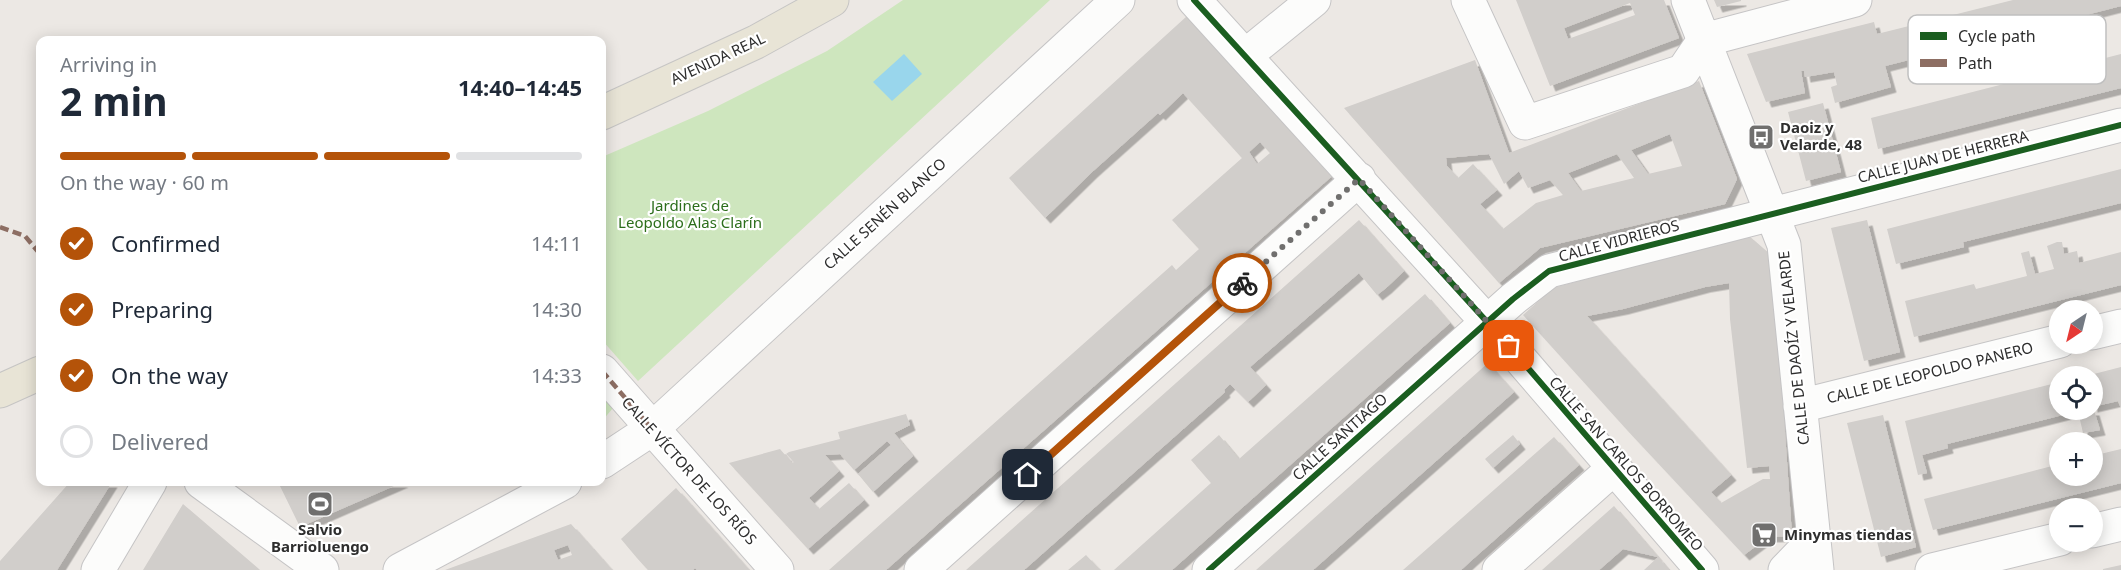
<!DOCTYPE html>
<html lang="en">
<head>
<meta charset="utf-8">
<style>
  body { margin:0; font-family:"Noto Sans",sans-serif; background:#f6f6f7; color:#1f2937; height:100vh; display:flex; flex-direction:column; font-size:22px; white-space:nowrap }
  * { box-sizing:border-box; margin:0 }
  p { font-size:20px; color:#747a83 }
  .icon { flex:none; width:33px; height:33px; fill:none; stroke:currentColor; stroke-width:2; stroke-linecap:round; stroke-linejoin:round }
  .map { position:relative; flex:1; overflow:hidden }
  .side { position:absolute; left:36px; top:36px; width:570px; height:450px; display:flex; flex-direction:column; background:#fff; border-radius:12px; box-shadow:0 3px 15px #0003 }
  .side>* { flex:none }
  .needle { width:39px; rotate:215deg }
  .tools { position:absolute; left:2049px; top:300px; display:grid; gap:12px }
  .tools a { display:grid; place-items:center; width:54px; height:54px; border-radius:50%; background:#fff; box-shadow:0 3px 15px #0003; font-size:30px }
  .pin { position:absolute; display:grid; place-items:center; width:51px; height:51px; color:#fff; margin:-26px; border-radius:12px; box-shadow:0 3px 9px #0006 }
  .courier { position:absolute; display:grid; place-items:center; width:60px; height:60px; margin:-30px; border:4px solid #b45309; border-radius:50%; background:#fff; color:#222; box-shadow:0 2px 8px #0007 }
  .overview em { font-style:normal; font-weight:700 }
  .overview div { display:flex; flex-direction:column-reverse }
  .overview { display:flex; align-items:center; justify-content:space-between; height:102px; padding:0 24px }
  h1 { font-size:39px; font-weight:700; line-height:45px }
  .bar { display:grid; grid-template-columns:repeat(4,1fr); gap:9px 6px; align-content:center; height:72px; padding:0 24px }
  .bar i { height:8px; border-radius:4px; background:#e0e1e3 }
  .bar .selected { background:#b45309 }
  .bar p { grid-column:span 4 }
  ol { padding:0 24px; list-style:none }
  li { display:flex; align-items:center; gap:18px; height:66px }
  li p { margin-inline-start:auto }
  li .icon { padding:6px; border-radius:50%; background:#b45309; color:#fff; stroke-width:4 }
  li:last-child { color:#747a83 }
  li i { width:33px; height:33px; border:3px solid #e0e1e3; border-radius:50% }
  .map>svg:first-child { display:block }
</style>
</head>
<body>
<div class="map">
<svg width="2121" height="570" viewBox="0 0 2121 570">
  <defs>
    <filter id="shadow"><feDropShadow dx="5.5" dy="5.5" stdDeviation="0" flood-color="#0004"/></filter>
  </defs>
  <rect width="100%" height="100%" fill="#ece8e4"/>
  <!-- green -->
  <path fill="#cee6be" d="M903,0H1050L638,381L602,340V157L708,111L827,51Z
    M602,354L630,388L602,421Z"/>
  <!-- water -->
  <path fill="#99d6ec" d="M904,54L922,74L892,101L873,82Z"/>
  <!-- building -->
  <path fill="#d1cecb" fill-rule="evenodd" filter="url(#shadow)" d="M1516,0H1664L1679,38L1550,86ZM1630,3L1635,15L1568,39L1564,28Z
    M1714,0H1741V1L1717,7Z
    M2013,0H2121V6L1885,66L1891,87L1835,103L1831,87L1837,85L1834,72L1805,77L1804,71H1801L1805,93L1766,102L1747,54L1874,22L1877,34Z
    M1187,16L1331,177L886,570H829L1172,265L1176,270L1199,249L1172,220L1242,158L1183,93L1160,115L1158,113L1092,172L1045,218L1009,178ZM1260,142L1270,153L1257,164L1249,152Z
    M2121,54V88L1878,149L1871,118Z
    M1475,60L1509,153L1699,81L1737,179L1725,204L1540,248L1499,283L1344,108ZM1670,134L1682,166L1648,174L1631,150ZM1489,154L1504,184L1519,171L1528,188L1550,180L1563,195L1536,203L1503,229L1480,204L1497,190L1473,164L1458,178L1447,166L1446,158ZM1617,154L1634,178L1581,191L1568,173Z
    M1823,103L1841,172L1806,181L1788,112Z
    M2121,169V203L1963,242L1964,247L1896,264L1887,229Z
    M1359,220L1404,271L1386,288L1377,295L1359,273L1250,367L1266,385L1248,402L1230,384L1224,390L1225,392L1024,570H966Z
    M1867,220L1900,352L1864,361L1831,228Z
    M1748,235L1771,255L1777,313L1792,536L1768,537L1744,555L1628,431L1523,315L1553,288ZM1729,283L1730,319L1747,468L1769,466L1770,479H1763L1721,503L1711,492L1731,475L1587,316L1623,309L1705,287Z
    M2057,242H2062L2064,254L2077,251L2079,263L2121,252V285L1914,337L1905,301L1974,284L1976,289L2027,276L2021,253L2029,251L2035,274L2054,269L2047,246Z
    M1425,294L1450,323L1423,347L1172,570H1114L1211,483L1191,460L1219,435L1239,459Z
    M1488,363L1514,392L1313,570H1256Z
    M2121,367V408L2118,401L2092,407V376H2086Z
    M2060,382V410H2094L2100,430L2083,433L2078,411L2043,420L1947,444L1948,448L1922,455L1927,473L1918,475L1905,421Z
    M906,414L910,425L894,433L913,456L873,492L858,474L891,445L887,441L854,470L840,454L825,455L839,471L809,498L819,509L849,483L864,500L808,549L729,463L780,449L792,463L794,462L786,454L789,452L840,439L838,432Z
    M1883,415L1916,547L1881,557L1847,423Z
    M1513,435L1520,444L1493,468L1485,459Z
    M1554,437L1579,465L1473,559L1461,570H1403Z
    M2121,449V483L1933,530L1924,499L2060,464V476H2092V456Z
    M70,482H112L57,570H0V561Z
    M278,482H403L300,527Z
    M676,488L701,516L749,570H697L695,568L693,570H648L637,558L621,539Z
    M183,504L260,570H143Z
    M1614,506L1658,557L1623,549L1599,570H1542Z
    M571,524L612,570H445ZM568,545L572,555L558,560L554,550Z
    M1086,555L1100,570H1068Z
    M1658,557L1669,570H1644Z
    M2121,565V570H2103V569Z"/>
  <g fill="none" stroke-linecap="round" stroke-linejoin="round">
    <!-- minor casing -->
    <g stroke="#c5c4c5" stroke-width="35">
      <path id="minor" d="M1194,0L1509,346L1702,570
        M1468,0L1525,123L1683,71L1704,40L1855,0
        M1688,0L1784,245L1817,570
        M1245,56L1314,0
        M2092,333L2121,326
        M602,371L777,570
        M1800,406L2060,341
        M602,462L652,429L1118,0
        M201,482L322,570
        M2092,531L2121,524
        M98,570L150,482
        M400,570L565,482
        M921,570L1359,179
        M1209,570L1513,299L1549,271L2121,125
        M1499,570L1614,468
        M1785,570L1814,540
        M1932,570L2060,539"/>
    </g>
    <!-- major casing -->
    <g stroke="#c6c5c4" stroke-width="35">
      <path id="major" d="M602,113L756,42L832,0
        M0,391L40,373"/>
    </g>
    <!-- minor -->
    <use href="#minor" stroke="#fcfcfb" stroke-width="33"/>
    <!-- major -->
    <use href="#major" stroke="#e8e4d6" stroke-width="33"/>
    <!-- quiet -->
    <path stroke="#8d6e63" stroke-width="4.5" stroke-dasharray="9 4.5" stroke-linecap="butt" d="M0,227L25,236L40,254
      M602,371L652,429"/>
    <!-- cycleway casing -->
    <g stroke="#fff" stroke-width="10">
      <path id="cycleway" d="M1194,0L1509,346L1702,570
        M1209,570L1513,299L1549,271L2121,125"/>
    </g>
    <!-- cycleway -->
    <use href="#cycleway" stroke="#1b5e20" stroke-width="6"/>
  </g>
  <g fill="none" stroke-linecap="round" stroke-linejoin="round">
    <!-- done -->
    <path stroke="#706f6e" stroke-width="6" stroke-dasharray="0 10.8" d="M1242,283L1359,179L1509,346"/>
    <!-- route -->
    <path stroke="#b45309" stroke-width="8" d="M1028,475L1242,283"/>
  </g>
  <!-- icons -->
  <defs>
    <g id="bus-square" transform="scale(1.35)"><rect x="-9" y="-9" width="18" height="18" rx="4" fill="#706f6e" stroke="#fff"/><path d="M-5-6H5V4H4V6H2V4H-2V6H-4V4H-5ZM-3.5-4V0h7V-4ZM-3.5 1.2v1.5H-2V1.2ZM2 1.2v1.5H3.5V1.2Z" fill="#fff"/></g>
    <g id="stadium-square" transform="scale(1.35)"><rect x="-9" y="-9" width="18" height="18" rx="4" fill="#706f6e" stroke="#fff"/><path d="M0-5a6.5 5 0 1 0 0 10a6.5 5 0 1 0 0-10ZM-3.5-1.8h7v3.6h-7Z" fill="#fff"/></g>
    <g id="supermarket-square" transform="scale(1.35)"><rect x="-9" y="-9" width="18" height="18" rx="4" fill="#706f6e" stroke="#fff"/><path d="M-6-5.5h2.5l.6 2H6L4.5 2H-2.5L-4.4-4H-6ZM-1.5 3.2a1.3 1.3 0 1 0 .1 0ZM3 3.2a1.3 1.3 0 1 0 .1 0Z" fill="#fff"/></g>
  </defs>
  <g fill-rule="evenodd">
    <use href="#bus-square" x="1761" y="137"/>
    <use href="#stadium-square" x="320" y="504"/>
    <use href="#supermarket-square" x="1764" y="535"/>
  </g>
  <g text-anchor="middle" stroke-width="4.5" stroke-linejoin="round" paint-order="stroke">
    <!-- street labels -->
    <g font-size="15" fill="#2e2e2e" stroke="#fff">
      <text transform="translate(718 59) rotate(-25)" y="5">AVENIDA REAL</text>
      <text transform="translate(1943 157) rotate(-14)" y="5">CALLE JUAN DE HERRERA</text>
      <text transform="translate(885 214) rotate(-42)" y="5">CALLE SENÉN BLANCO</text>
      <text transform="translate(1619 241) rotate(-15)" y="5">CALLE VIDRIEROS</text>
      <text transform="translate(1794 348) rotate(-96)" y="5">CALLE DE DAOÍZ Y VELARDE</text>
      <text transform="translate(1930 373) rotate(-14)" y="5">CALLE DE LEOPOLDO PANERO</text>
      <text transform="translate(1340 437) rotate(-42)" y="5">CALLE SANTIAGO</text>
      <text transform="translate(1626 464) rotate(49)" y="5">CALLE SAN CARLOS BORROMEO</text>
      <text transform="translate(689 471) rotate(48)" y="5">CALLE VÍCTOR DE LOS RÍOS</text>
    </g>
    <!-- poi labels -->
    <g font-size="15" font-weight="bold" fill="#2e2e2e" stroke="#fff" text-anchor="start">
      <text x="1780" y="133">Daoiz y<tspan x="1780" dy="17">Velarde, 48</tspan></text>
      <text x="320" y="535" text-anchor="middle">Salvio<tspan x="320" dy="17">Barrioluengo</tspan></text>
      <text x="1784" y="540">Minymas tiendas</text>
    </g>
    <!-- park labels -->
    <g font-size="15" fill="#2c6e1b" stroke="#fff">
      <text x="690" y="211">Jardines de<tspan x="690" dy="17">Leopoldo Alas Clarín</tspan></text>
    </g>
  </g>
  <!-- legend -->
  <rect x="1908" y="15" width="198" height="69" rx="9" fill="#fff" stroke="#c0c0c0" stroke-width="1.5"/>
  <rect x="1920" y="32" width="27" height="8" fill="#1b5e20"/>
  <rect x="1920" y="59" width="27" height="8" fill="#8d6e63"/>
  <g font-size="16" fill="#2e2e2e">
    <text x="1958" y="42">Cycle path</text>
    <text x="1958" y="69">Path</text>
  </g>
</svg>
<div class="tools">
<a><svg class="needle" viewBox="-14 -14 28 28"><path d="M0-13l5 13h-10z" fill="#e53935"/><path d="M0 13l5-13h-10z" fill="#747a83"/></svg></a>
<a><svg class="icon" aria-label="locate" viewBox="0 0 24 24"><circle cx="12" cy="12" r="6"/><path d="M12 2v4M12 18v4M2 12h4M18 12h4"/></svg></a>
<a>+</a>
<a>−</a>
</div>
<div class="pin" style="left:1509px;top:346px;background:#ea580c"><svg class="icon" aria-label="bag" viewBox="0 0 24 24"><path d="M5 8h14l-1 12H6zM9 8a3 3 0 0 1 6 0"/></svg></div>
<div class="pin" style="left:1028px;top:475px;background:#1f2937"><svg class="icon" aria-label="home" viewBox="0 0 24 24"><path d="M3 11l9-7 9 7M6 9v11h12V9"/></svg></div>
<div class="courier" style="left:1242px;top:283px"><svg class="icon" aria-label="bike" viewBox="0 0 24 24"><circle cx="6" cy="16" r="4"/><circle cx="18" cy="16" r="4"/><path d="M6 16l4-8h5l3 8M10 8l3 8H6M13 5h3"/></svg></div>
<section class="side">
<div class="overview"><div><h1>2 min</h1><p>Arriving in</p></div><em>14:40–14:45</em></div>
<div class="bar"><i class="selected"></i><i class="selected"></i><i class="selected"></i><i></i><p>On the way · 60 m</p></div>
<ol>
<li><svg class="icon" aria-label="check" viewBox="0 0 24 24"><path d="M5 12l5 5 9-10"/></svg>Confirmed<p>14:11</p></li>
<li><svg class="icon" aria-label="check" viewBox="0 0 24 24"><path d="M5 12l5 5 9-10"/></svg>Preparing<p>14:30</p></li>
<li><svg class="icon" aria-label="check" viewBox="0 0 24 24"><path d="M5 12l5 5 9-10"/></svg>On the way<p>14:33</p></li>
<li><i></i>Delivered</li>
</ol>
</section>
</div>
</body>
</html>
